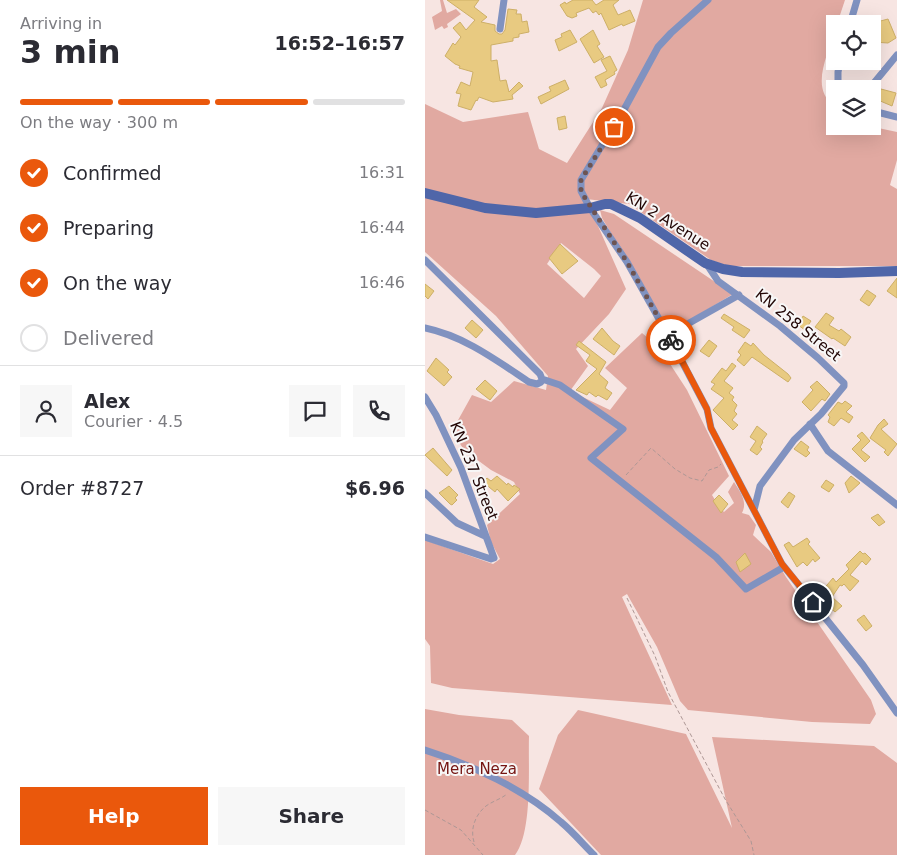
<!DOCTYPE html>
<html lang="en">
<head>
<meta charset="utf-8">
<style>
  body { margin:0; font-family:"DejaVu Sans",sans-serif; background:#f7f7f7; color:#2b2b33; height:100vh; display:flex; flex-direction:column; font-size:19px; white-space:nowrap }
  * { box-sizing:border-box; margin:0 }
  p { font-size:16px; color:#7c7c81 }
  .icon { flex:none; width:28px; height:28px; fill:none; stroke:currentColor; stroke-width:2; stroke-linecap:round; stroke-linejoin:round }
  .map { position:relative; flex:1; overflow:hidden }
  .sheet { display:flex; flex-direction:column; background:#fff; width:425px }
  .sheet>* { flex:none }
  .buttons { position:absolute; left:401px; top:15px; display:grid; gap:10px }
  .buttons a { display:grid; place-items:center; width:55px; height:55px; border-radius:0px; background:#fff; box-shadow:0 5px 20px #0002; font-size:25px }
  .pin { position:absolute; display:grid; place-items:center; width:42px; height:42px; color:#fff; margin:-21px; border:2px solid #fff; border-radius:50%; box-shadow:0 1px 5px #0007 }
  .courier { position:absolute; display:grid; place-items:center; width:50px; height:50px; margin:-25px; border:4px solid #ea580c; border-radius:50%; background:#fff; color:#222; box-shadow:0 1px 6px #0007 }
  .head em { font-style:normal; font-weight:700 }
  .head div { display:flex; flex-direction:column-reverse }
  .head { display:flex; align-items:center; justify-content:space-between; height:85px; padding:0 20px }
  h1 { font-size:32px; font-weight:700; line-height:38px }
  .bar { display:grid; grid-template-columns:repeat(4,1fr); gap:8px 5px; align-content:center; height:60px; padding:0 20px }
  .bar i { height:6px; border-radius:4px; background:#e1e1e2 }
  .bar .current { background:#ea580c }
  .bar p { grid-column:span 4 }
  .line { display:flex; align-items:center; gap:12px; padding:0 20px; border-top:1px solid #e1e1e2 }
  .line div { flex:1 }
  .round { display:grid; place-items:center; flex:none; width:52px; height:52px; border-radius:0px; background:#f7f7f7 }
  ol { padding:0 20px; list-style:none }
  li { display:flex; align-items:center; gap:15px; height:55px }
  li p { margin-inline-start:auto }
  li .icon { padding:5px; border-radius:50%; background:#ea580c; color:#fff; stroke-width:4 }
  li:last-child { color:#7c7c81 }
  li i { width:28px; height:28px; border:2px solid #e1e1e2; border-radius:50% }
  .button { display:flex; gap:10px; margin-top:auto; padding:10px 20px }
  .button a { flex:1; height:58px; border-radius:0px; background:#ea580c; color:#fff; font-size:20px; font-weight:700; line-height:58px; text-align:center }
  .button a+a { background:#f7f7f7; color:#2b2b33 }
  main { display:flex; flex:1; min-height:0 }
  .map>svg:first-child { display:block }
</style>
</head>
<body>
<main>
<section class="sheet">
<div class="head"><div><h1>3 min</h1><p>Arriving in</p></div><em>16:52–16:57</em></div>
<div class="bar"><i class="current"></i><i class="current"></i><i class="current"></i><i></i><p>On the way · 300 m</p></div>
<ol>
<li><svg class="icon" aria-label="check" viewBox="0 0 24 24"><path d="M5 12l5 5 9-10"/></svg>Confirmed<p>16:31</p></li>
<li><svg class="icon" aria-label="check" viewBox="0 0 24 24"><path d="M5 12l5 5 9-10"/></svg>Preparing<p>16:44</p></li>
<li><svg class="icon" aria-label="check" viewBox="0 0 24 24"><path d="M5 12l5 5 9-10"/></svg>On the way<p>16:46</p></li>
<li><i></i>Delivered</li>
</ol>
<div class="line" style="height:90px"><a class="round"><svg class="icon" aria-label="person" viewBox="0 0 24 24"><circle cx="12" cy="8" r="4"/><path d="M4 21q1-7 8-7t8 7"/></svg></a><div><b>Alex</b><p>Courier · 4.5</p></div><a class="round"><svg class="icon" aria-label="chat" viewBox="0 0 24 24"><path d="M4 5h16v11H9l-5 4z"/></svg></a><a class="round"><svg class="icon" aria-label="phone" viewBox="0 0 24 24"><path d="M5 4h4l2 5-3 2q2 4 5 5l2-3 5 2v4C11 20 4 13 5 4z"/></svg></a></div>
<div class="line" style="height:65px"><div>Order #8727</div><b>$6.96</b></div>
<div class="button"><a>Help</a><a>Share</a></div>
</section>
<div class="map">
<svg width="472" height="855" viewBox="0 0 472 855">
  <rect width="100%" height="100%" fill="#f7e5e2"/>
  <!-- green -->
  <path fill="#e1a9a1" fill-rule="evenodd" d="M15,0H18L22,13L31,9L36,14L22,24L23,27L19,29L17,26L10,30L7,17L17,11Z
    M218,0H420L412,24H410V31C403,54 384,90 410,106V126H444L472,132V160L465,185L472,189V266H302L286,260L204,204L161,199L201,289L184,314L151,349L163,366L145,391L185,410L202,388L180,368L217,333L234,347L262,390L304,476L287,495L295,508L299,512L309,503L303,492L309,482C315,492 323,501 317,513L324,515L331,525L328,535L346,552L361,577L446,700L451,714L445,724L387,722L263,710L255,701L232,647L202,594L197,597L247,705L27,688L6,683L5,646L0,639V540L68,564L75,559L66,542L62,525L95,494L89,482L66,470L39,450L27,431L47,395L66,402L89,381L121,390L123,376L71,316L0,252V104L38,122L103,112L114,149L142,163L177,108L203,50ZM136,243L169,269L176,276L159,298L122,264Z
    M175,210L189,214L308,294L245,332L177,218Z
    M0,709L34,715L87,720L104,736C103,766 108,832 90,855H0Z
    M153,710L261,734L307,828L287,737L449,746L472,763V855H176L114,789L133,735Z"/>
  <!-- building -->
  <path fill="#e8ca81" stroke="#cdaf67" d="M22,0H54L49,7L62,17L56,22L70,25V31L74,34H77L80,30L83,9L92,10L91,14H96L97,22L102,21L104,32L94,34V37L88,38V41L66,45V61L72,60L75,81L81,80L84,92L94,82L98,86L87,95L88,99L68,102L54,97L52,101L51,100L46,110L33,106L36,94L31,93L36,82L45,86L48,72L34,68L35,66L30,64L20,56L28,43L30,45L36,37L28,28L35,22L41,30L50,20Z
    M148,0H167L171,5L179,0H194L188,5L193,15L205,10L210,21L198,26L197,24L184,30L176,13L174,15L171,11L168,13L164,8L151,13L152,16L147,18L142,16L135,5L140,2L141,4Z
    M463,19L471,38L463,43L448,42V23Z
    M145,30L152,42L134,51L130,40L137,37L136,34Z
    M168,30L175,44L172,46L179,57L169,63L155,39Z
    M185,56L192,70L189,72L190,74L180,80L182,85L176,88L170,77L182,71L176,60Z
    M140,80L144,89L116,104L113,97L126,91L124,87Z
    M456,89L471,93L467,106L453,100Z
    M140,116L142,128L134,130L132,118Z
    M135,244L153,261L137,274L124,258Z
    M472,278V298L462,291Z
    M0,284L9,291L3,299L0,296Z
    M442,290L451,296L444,306L435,300Z
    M401,313L409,318L404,325L414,331L416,329L426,337L420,346L408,338L407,339L390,327Z
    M299,314L325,330L319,338L307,330L309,327L296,318Z
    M378,316L386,321L380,330L373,325Z
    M47,320L58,330L51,338L40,328Z
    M177,328L188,341L195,346L189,355L168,339Z
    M284,340L292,346L284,357L275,351Z
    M154,341L181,362L174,374L183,382L180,388L187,393L182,400L173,395L171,397L164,392L162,395L151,390L172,369L161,361L165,355L151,345Z
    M320,342L326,346L328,343L339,355L363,374L366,378L363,382L327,357L319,366L312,360L316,355L313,352Z
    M11,358L24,370L22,372L27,377L19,386L2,371Z
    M307,363L311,366L299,381L308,388L304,393L309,397L307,400L312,405L309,411L312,414L307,420L313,425L308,430L288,410L299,398L286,389L290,384L286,382L297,368L301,371Z
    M60,380L72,391L65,400L51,389Z
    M392,381L405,394L400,401L397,399L386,411L377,402L388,390L385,387Z
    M420,401L427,406L421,412L428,417L424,423L416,418L409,426L403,422L405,417L403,415L413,402L417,404Z
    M459,419L463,424L456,429L472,444L463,456L459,452L461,450L445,438L453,425Z
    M332,426L342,434L337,441L338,442L335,447L337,449L332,455L325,450L331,441L325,437Z
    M437,432L445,441L436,450L445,457L440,462L427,449L436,440L432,436Z
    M376,441L384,447L382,450L385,453L381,457L369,449Z
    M8,448L27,470L22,476L0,455Z
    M72,476L82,485L83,483L88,487L89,485L95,489L83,501L72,489L70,492L58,482L62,478L66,481Z
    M426,476L435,483L424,493L420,483Z
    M401,480L409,485L404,492L396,487Z
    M24,486L33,495L30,498L32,500L27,505L25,504L14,493Z
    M364,492L370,496L363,508L356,502Z
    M294,495L303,504L296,513L288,501Z
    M453,514L460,522L454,526L446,518Z
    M382,538L385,542L383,544L395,558L390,562L388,559L382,566L378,562L372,567L359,545L364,542L368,547Z
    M435,551L438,554L440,553L446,559L441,565L437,561L425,575L434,581L425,591L419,584L417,586L415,585L407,597L417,606L410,612L403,606L405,599L396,592L408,578L411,582L424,569L421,565Z
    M320,553L326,564L315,572L311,562Z
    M439,615L447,626L441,631L432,620Z"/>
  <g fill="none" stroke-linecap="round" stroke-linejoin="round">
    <!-- path -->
    <path stroke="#ad9795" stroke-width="1" stroke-dasharray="4 2.5" stroke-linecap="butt" d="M201,475L226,448L250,469L265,478L277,481L284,470L293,467L296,464
      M202,598L230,656L243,692L300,799L326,841L329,855
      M0,810L36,830L58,855
      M49,842C45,829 50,815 61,806C68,801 76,799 82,794"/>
    <!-- minor -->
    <path stroke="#8092c0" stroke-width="7" d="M283,0L246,33L233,47L195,117L182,137L156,180V191L165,208L202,262L243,335L282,409L286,428L357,564L438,665L472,713
      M425,24L432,0
      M75,29L79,0
      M413,89V72L415,61
      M444,89L472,55
      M448,111L472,117
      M0,260L115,374L117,379L116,382L112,384L104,382C71,360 39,336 0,328
      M281,263L293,281L355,326L393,358L419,383V386L396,414L369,440L335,486L329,510
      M243,335L314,295
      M117,379L135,385L198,429L166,458L291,557L321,589L359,567
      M0,397L11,415L36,468L69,558L66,559L0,537
      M385,424L403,451L472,505
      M0,493L32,523L60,536
      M0,750C47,765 99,789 136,822C148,832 158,844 169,855"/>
    <!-- secondary -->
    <path stroke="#4f66a9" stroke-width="10" d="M0,193L60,208L111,213L165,208L180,204H186L215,218L280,263L298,269L317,272L414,273L472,271"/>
  </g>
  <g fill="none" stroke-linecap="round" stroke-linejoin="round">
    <!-- done -->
    <path stroke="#6d5452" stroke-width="5" stroke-dasharray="0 9" d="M189,127L156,180V191L160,198L202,262L246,340"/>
    <!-- route -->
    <path stroke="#ea580c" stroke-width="6" d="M246,340L282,409L286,428L357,564L388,602"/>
  </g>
  <g text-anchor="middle" stroke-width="4" stroke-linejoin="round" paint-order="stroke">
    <!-- street labels -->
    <g font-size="15" fill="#220605" stroke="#f7f7f7">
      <text transform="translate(243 221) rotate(32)" y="5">KN 2 Avenue</text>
      <text transform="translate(373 325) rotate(39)" y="5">KN 258 Street</text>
      <text transform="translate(49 471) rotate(68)" y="5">KN 237 Street</text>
    </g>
    <!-- park labels -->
    <g font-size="15" fill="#751512" stroke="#f7f7f7">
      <text x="52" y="774">Mera Neza</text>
    </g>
  </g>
</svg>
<div class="buttons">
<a><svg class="icon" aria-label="locate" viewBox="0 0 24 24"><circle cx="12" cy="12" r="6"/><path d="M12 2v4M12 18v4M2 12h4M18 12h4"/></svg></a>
<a><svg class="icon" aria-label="layers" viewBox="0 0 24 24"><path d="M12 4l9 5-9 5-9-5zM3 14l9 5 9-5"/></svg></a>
</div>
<div class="pin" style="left:189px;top:127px;background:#ea580c"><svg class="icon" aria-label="bag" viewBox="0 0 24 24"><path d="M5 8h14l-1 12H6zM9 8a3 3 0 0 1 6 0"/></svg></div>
<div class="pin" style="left:388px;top:602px;background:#1f2937"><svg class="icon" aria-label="home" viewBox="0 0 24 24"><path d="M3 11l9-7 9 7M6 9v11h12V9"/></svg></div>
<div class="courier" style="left:246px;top:340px"><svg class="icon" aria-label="bike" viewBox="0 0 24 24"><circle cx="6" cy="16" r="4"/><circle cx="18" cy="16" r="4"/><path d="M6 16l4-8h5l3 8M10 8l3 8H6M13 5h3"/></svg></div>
</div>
</main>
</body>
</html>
